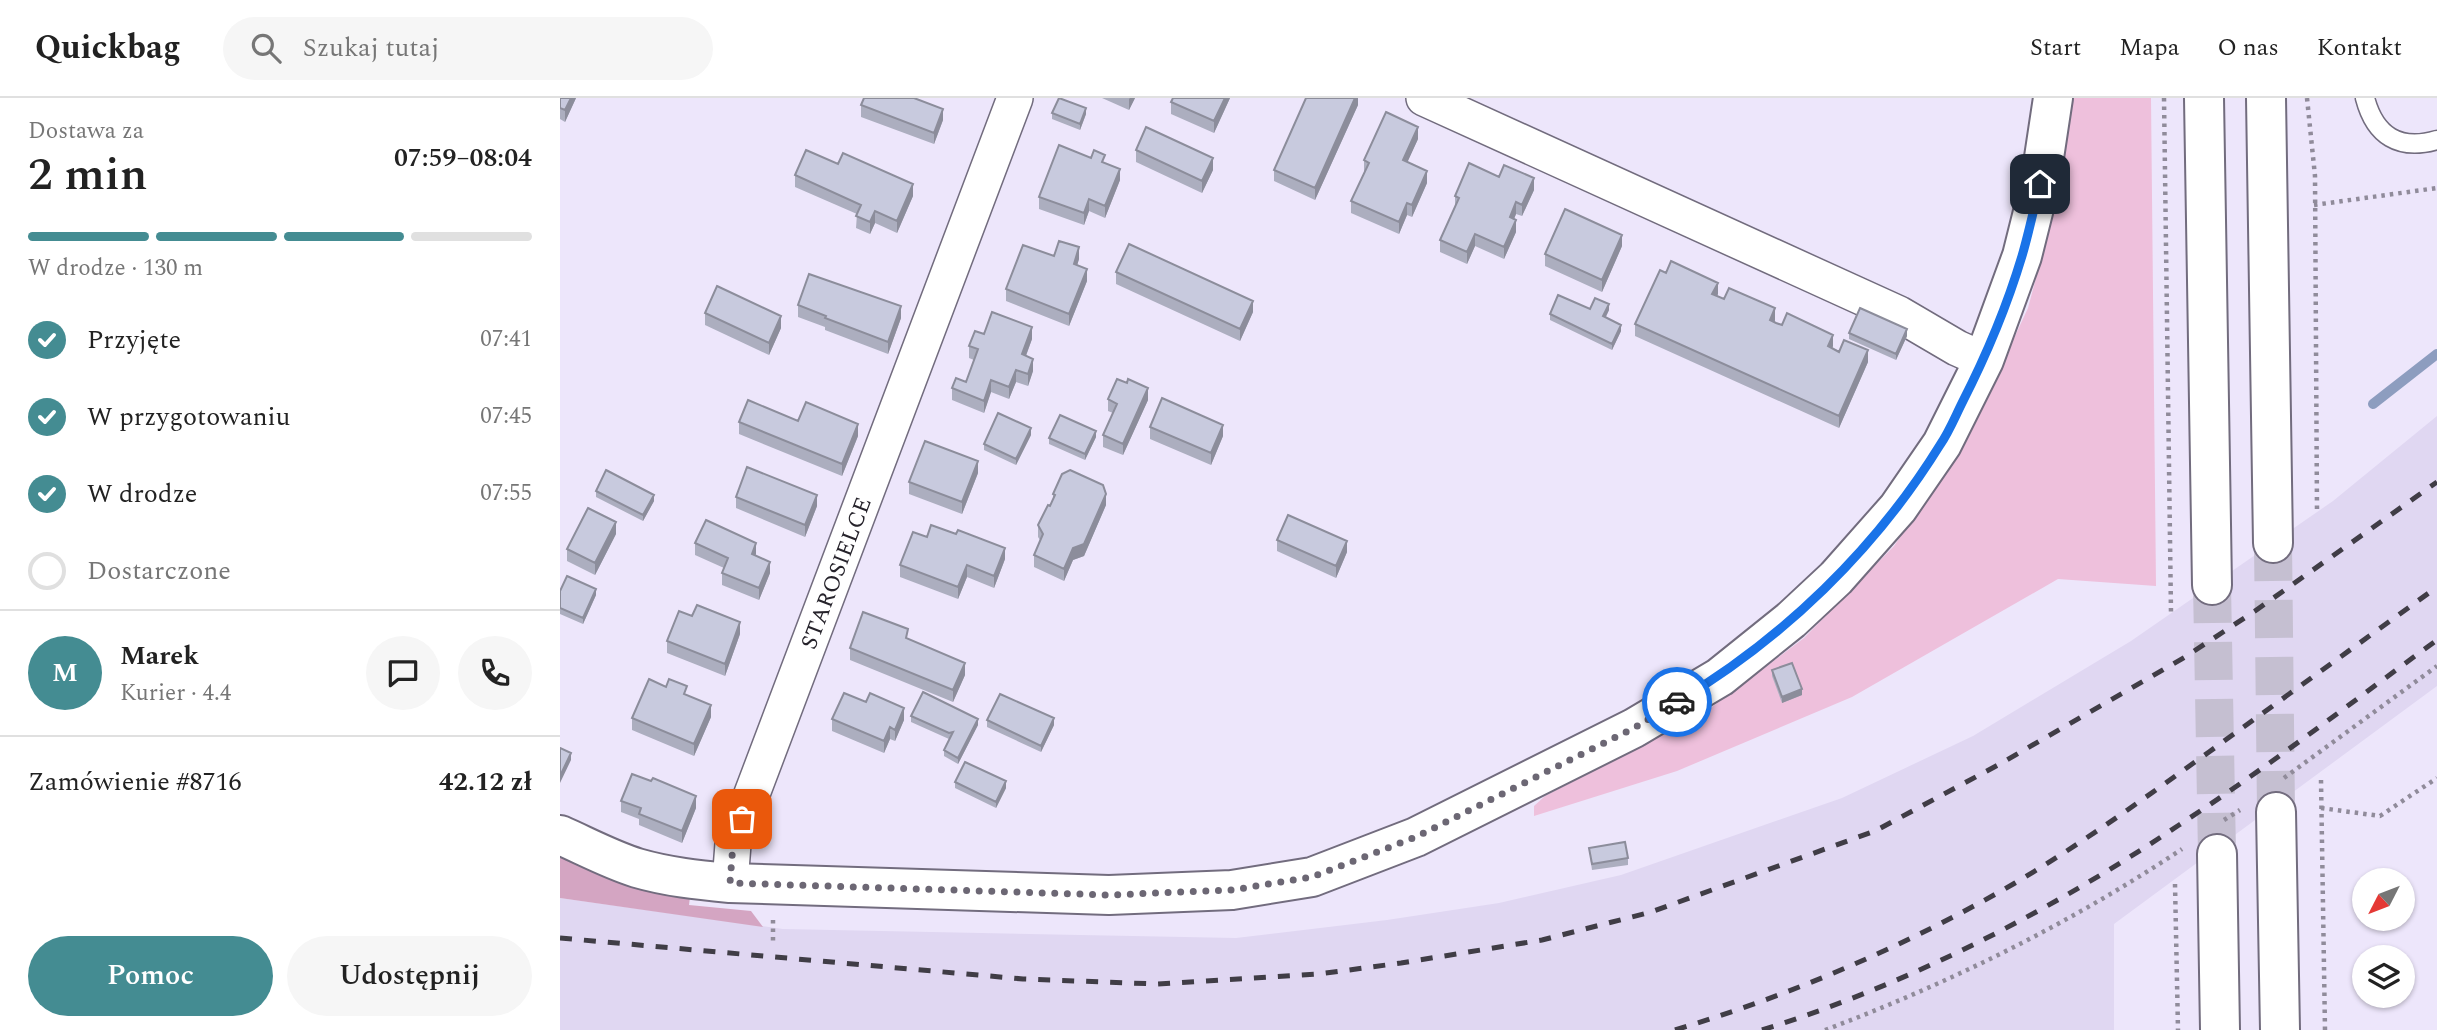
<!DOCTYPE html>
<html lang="pl">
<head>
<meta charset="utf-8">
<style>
  body { margin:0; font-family:Spectral,serif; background:#f6f6f6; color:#222; height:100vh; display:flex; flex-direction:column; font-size:26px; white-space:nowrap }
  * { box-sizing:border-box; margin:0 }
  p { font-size:23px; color:#767676 }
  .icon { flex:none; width:38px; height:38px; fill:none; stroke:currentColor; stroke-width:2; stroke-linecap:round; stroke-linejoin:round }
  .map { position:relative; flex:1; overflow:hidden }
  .details { display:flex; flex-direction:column; background:#fff; width:560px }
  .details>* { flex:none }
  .needle { width:46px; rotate:228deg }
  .fabs { position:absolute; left:1792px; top:770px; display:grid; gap:14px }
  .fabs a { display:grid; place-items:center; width:63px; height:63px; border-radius:50%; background:#fff; box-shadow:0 2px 5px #0004; font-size:35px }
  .pin { position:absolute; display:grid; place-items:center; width:60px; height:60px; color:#fff; margin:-30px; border-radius:14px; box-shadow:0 4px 10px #0006 }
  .courier { position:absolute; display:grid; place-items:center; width:70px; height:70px; margin:-35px; border:5px solid #1a73e8; border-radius:50%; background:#fff; color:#222; box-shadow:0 2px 9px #0007 }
  .summary em { font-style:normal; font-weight:600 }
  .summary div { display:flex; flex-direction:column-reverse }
  .summary { display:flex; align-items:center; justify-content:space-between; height:119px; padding:0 28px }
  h1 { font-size:46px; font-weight:600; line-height:52px }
  .bar { display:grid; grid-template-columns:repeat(4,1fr); gap:10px 7px; align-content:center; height:84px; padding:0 28px }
  .bar i { height:9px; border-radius:5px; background:#e0e0e0 }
  .bar .selected { background:#448c92 }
  .bar p { grid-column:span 4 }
  .line { display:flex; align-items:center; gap:18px; padding:0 28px; border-top:2px solid #e0e0e0 }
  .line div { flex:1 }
  .round { display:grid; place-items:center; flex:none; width:74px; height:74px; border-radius:37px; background:#f6f6f6 }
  ol { padding:0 28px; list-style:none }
  li { display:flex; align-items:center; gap:21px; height:77px }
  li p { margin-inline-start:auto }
  li .icon { padding:7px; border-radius:50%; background:#448c92; color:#fff; stroke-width:4 }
  li:last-child { color:#767676 }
  li i { width:38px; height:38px; border:4px solid #e0e0e0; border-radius:50% }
  .primary-button { display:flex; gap:14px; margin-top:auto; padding:14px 28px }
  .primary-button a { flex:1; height:80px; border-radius:42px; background:#448c92; color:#fff; font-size:28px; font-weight:600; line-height:80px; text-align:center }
  .primary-button a+a { background:#f6f6f6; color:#222 }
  header { display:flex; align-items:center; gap:42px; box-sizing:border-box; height:98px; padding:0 35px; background:#fff; border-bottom:2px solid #e0e0e0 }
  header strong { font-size:33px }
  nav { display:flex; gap:38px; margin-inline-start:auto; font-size:24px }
  .search { width:490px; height:63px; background:#f6f6f6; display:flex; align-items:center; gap:18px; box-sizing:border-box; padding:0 24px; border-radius:38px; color:#767676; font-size:26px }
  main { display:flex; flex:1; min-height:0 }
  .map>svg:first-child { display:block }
</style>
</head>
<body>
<header>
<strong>Quickbag</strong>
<div class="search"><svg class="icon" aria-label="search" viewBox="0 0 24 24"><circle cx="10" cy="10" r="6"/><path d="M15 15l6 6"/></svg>Szukaj tutaj</div>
<nav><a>Start</a><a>Mapa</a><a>O nas</a><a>Kontakt</a></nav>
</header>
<main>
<section class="details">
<div class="summary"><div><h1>2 min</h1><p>Dostawa za</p></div><em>07:59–08:04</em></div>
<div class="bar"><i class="selected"></i><i class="selected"></i><i class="selected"></i><i></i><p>W drodze · 130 m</p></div>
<ol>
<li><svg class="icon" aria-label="check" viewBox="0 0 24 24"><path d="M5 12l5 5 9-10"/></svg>Przyjęte<p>07:41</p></li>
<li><svg class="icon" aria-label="check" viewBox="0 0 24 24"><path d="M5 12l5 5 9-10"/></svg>W przygotowaniu<p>07:45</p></li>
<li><svg class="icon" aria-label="check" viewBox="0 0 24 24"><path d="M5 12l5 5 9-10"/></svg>W drodze<p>07:55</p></li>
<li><i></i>Dostarczone</li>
</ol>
<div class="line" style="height:126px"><b class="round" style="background:#448c92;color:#fff">M</b><div><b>Marek</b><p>Kurier · 4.4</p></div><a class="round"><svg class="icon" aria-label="chat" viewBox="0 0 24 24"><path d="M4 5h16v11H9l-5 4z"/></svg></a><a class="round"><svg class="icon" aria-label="phone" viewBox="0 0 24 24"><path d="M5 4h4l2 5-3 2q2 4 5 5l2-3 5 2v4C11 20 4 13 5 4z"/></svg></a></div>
<div class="line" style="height:91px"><div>Zamówienie #8716</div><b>42.12 zł</b></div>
<div class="primary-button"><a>Pomoc</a><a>Udostępnij</a></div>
</section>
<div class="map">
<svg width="1877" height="932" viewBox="0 0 1877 932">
  <rect width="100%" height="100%" fill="#ede6fb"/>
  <!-- built -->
  <path fill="#e0d7f2" d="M1877,318V588L1554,826V932H0V800L223,831L676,840L827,822L939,805L1061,777L1282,700L1413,638L1571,543L1773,403Z"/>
  <!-- green -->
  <path fill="#eec0dc" d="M1512,0H1591L1596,488L1498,481L1292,599L1117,673L974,718V708L985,698L1144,615L1244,540L1334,448L1409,337L1468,210L1499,94Z"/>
  <!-- forest -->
  <path fill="#d4a5c2" d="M0,755L130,799L129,807L191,813L203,829L0,800Z"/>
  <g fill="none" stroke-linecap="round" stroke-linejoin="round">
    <!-- stream -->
    <path stroke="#8d9dbf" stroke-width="10" d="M1813,306L1877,256"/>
    <!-- primary-tunnel -->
    <path stroke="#c5bfd1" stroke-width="38" stroke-dasharray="38 19" stroke-linecap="butt" d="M1713,445L1716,714
      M1652,487L1657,756"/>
    <!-- service casing -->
    <g stroke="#726c7e" stroke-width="21">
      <path id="service" d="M1805,0C1815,38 1839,53 1877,42"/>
    </g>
    <!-- minor casing -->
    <g stroke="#726c7e" stroke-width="38">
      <g id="minor">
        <path d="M864,0L1339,216L1397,250L1424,262"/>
        <path id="s1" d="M170,785L173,746L455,0"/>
      </g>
    </g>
    <!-- tertiary casing -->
    <g stroke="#726c7e" stroke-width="42">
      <path id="tertiary" d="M0,737C25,748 51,762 77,770C108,779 138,782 170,785L549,797L672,792L752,779L856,739L1074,630L1160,579L1231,522L1276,480L1338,410L1382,346L1424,262L1462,158L1480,86L1493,0"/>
    </g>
    <!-- primary casing -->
    <g stroke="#726c7e" stroke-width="42">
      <path id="primary" d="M1644,0L1652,487
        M1706,0L1713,445
        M1716,714L1720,932
        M1657,756L1660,932"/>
    </g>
    <!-- path -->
    <path stroke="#908b9a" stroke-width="4.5" stroke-dasharray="3.5 5" stroke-linecap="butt" d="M1604,0L1611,515
      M1747,0L1755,78L1757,414
      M1754,107L1877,90
      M1724,680L1877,568
      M1761,682L1765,932
      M1761,710L1820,718L1877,680
      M1664,722L1680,712
      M1615,786L1618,932
      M213,822V846
      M1265,932C1390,885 1511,825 1622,751"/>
    <!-- service -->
    <use href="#service" stroke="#fff" stroke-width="18"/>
    <!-- minor -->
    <use href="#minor" stroke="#fff" stroke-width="35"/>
    <!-- tertiary -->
    <use href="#tertiary" stroke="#fff" stroke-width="38"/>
    <!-- primary -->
    <use href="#primary" stroke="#fff" stroke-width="38"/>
    <!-- rail -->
    <path stroke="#403d46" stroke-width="5" stroke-dasharray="12 12" stroke-linecap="butt" d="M0,840L463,881L597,886L759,876L841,865L982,842L1091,814L1315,733L1438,667L1625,559L1695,513L1877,384
      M1115,932C1234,896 1348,847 1455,785C1523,745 1586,699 1649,654C1725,599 1801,544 1877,489
      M1202,932C1349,886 1491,813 1619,727C1708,669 1792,604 1877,542"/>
  </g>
  <!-- wall -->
  <path fill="#acaebf" d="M0,0H16L5,24L0,21Z
    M356,0L383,22L374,46L301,19V7Z
    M542,0H575L569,12Z
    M670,0L654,35L611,16V4Z
    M798,0V7L755,102L714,83V72Z
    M492,15L526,16L520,32L492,21Z
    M858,41L847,64L867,85L852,119L847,117L839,136L791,115V103L804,75V62Z
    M576,52L653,72L642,95L576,64Z
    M545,65L560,82L545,120L529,113L524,127L479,111V99Z
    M235,77L353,98L337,135L315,125L310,136L296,130L297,116L235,89Z
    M939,79L974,92L962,118L956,116L954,121L956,134L944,161L915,148L907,166L880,154V142L895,109V98Z
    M1062,148L1042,194L985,168V156Z
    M494,158L519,161L517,167L527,183L509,228L446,203V191Z
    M556,174L693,214L680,243L556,186Z
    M1158,196L1157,198L1215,222V224L1273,248L1272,250L1308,264L1279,330L1075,238V226Z
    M238,207L341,220L328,256L265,232V229L238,219Z
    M1030,211L1049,212L1046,219L1061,233L1052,252L990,222V216Z
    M145,215L221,230L209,257L145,227Z
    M1289,235L1347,238L1336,262L1289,241Z
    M424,236L472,241L466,258L473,273L468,288L456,284L449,301L431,294L424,315L392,302V290L406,284L414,262L409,260V248Z
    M567,285L588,302L563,357L543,349V337L553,315L548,313V301Z
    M238,323L298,338L282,378L179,336V324Z
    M590,329L663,338L651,367L590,341Z
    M471,337L456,367L424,352V346Z
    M536,339L525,362L489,346V340Z
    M418,375L402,416L349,396V384Z
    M36,393L94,403L83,423L36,399Z
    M493,396L546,407L524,458L513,462L504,483L474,469V457L480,442L478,439V427L493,403Z
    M176,399L257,408L245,439L176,410Z
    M56,436L35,477L7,463V451Z
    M367,439L445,461L434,490L407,479L398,501L340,479V467Z
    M717,442L787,454L776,480L717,453Z
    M135,445L196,457L210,475L199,502L162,487V475L164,470L135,457Z
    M0,493L36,497L23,526L0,516Z
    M180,536L165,578L107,555V543Z
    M290,550L405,577L393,604L290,562Z
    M1212,572L1242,597L1222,605L1212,578Z
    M127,597L151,619L134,658L72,632V620Z
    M351,618L418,627L398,666L384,658V652L389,641L351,624Z
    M272,621L344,622L335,643L330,641L324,655L272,633Z
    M427,622L494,627L481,654L427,629Z
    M395,684L446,690L436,710L395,690Z
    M61,703L136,710L122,745L79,727V721L61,714Z
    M1029,750L1068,760V767L1032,772Z"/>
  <!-- shaded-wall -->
  <path fill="#8c8d9b" d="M11,0H16L5,24V12Z
    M570,0H575L569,12V1Z
    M665,0H670L654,35V23Z
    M795,0H798V7L755,102V90Z
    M526,10V16L520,32V26Z
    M383,11V22L374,46V35Z
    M858,29V41L843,74V62Z
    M653,60V72L642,95V83Z
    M560,71V82L545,120V108Z
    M867,73V85L852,119V107Z
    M974,80V92L962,118V107Z
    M353,86V98L337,135V123Z
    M529,101V113L524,127V115Z
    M956,104V116L950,131V119Z
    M847,105V117L839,136V124Z
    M315,113V125L310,136V124Z
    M956,122V134L944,161V149Z
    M915,136V148L907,166V154Z
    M1062,137V148L1042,194V182Z
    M519,149V161L514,178V166Z
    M527,171V183L509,228V216Z
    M1158,185V196L1152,208V196Z
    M693,203V214L680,243V231Z
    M1049,206V212L1043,224V218Z
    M341,208V220L328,256V244Z
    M1215,210V222L1210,234V222Z
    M221,218V230L209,257V245Z
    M1061,227V233L1052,252V246Z
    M472,229V241L462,268V256Z
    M1347,231V238L1336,262V256Z
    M1273,237V248L1268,260V248Z
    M1308,252V264L1279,330V318Z
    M473,261V273L468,288V276Z
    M456,272V284L449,301V289Z
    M431,282V294L424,315V303Z
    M588,290V302L563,357V346Z
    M298,326V338L282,378V366Z
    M663,327V338L651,367V355Z
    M471,330V337L456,367V361Z
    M536,333V339L525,362V356Z
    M418,363V375L402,416V404Z
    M546,396V407L524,458L513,462L504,483V471L513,450Z
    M94,397V403L83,423V417Z
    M257,397V408L245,439V427Z
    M56,424V436L35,477V465Z
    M787,443V454L776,480V468Z
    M196,445V456L192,468V456Z
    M445,450V461L434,490V478Z
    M210,464V475L199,502V490Z
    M407,467V479L398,501V489Z
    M36,491V497L23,526V520Z
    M180,524V536L165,578V566Z
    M405,565V577L393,604V592Z
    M1242,591V597L1222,605V599Z
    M151,607V619L134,658V646Z
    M344,610V622L335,643V632Z
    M494,620V627L481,654V648Z
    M418,621V627L398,666V660Z
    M330,629V641L324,655V643Z
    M11,655V662L0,685V678Z
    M446,683V690L436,710V704Z
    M136,698V710L122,745V733Z"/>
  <!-- building -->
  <path fill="#c8cade" stroke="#8c8d9b" stroke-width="2" d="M0,0H11L5,12L0,10Z
    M304,0H354L383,11L374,35L301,7Z
    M499,0L526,10L520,26L492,15Z
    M613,0H665L654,23L611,4Z
    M746,0H795L755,90L714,72Z
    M826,14L858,29L843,62L867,73L852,107L847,105L839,124L791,103L809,65L804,62Z
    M586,29L653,60L642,83L576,52Z
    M499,47L531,60L534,52L545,57L542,64L560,71L545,108L529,101L524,115L479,99Z
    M246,52L278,66L283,55L353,86L337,123L315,113L310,124L296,118L301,107L235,77Z
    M909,65L939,79L944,67L974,80L962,107L956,104L950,119L956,122L944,149L915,136L907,154L880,142L899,100L895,98Z
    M1005,111L1062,137L1042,182L985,156Z
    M499,143L519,149L514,166L527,171L509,216L446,191L463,147L494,158Z
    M569,146L693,203L680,231L556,174Z
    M1111,163L1158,185L1152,196L1164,201L1169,190L1215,210L1210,222L1216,225L1222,227L1227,215L1273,237L1268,248L1279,254L1284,242L1308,252L1279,318L1075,226L1100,172L1106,175Z
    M249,176L341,208L328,244L265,220L266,218L238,207Z
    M157,188L221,218L209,245L145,215Z
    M998,197L1030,211L1035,200L1049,206L1043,218L1061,227L1052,246L990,216Z
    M1300,210L1347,231L1336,256L1289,235Z
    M432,214L472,229L462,256L473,261L468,276L456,272L449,289L431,282L424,303L392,290L396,280L406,284L418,251L409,248L415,233L424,236Z
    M557,281L567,285L568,281L588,290L563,346L543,337L557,306L548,301Z
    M602,300L663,327L651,355L590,329Z
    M188,302L238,323L246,304L298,326L282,366L179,324Z
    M438,315L471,330L456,361L424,346Z
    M500,317L536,333L525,356L489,340Z
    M365,343L418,363L402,404L349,384Z
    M187,369L257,397L245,427L176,399Z
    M46,372L94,397L83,417L36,393Z
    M510,372L543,387L546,396L524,446L513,450L504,471L474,457L483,436L478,427L488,407L490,408L495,397L493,396L502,376Z
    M28,410L56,424L35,465L7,451Z
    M728,417L787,443L776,468L717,442Z
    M146,422L196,445L192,456L210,464L199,490L162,475L168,460L135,445Z
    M371,427L396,436L398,432L445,450L434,478L407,467L398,489L340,467L353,434L367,439Z
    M7,478L36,491L23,520L0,510V493Z
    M137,507L180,524L165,566L107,543L119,513L132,518Z
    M303,514L348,531L346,540L405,565L393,592L290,550Z
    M1232,565L1242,591L1222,599L1212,572Z
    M89,581L106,589L109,581L127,588L124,596L151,607L134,646L72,620Z
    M363,594L418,621L398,660L384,652L393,634L389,635L351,618Z
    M284,595L306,604L310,595L344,610L335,632L330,629L324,643L272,621Z
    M440,596L494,620L481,648L427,622Z
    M0,650L11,655L0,678Z
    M405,664L446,683L436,704L395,684Z
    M72,676L91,683L93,680L136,698L122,733L79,716L81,710L61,703Z
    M1065,744L1068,760L1032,766L1029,750Z"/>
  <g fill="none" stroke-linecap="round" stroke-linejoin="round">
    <!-- done -->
    <path stroke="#6c6774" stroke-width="7" stroke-dasharray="0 12.6" d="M182,721L173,746L170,785L549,797L672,792L752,779L856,739L1074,630L1117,604"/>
    <!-- route -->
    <path stroke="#1a73e8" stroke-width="9" d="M1117,604C1223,541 1315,452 1380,347C1389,334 1395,319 1402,305C1426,258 1447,208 1462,158C1469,134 1474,110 1480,86"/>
  </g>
  <g text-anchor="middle" stroke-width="7" stroke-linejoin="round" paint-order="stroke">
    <!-- street labels -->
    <g font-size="23" fill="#26232b" stroke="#ede6fb">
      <text dy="8" stroke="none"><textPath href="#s1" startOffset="329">STAROSIELCE</textPath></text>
    </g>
  </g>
</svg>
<div class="fabs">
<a><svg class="needle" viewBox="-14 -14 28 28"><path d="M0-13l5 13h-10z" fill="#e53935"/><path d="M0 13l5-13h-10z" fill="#767676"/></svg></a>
<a><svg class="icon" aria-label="layers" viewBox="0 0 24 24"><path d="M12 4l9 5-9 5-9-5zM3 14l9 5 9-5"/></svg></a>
</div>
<div class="pin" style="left:182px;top:721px;background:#ea580c"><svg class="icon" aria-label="bag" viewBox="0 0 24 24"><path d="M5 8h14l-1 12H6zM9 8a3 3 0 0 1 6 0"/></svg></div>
<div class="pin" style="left:1480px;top:86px;background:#1f2937"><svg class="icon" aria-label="home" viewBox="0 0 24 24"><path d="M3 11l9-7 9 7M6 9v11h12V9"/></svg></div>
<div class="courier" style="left:1117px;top:604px"><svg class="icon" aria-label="car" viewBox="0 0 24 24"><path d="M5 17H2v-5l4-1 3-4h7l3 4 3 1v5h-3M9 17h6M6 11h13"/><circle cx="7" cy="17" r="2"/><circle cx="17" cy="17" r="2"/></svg></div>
</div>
</main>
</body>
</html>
